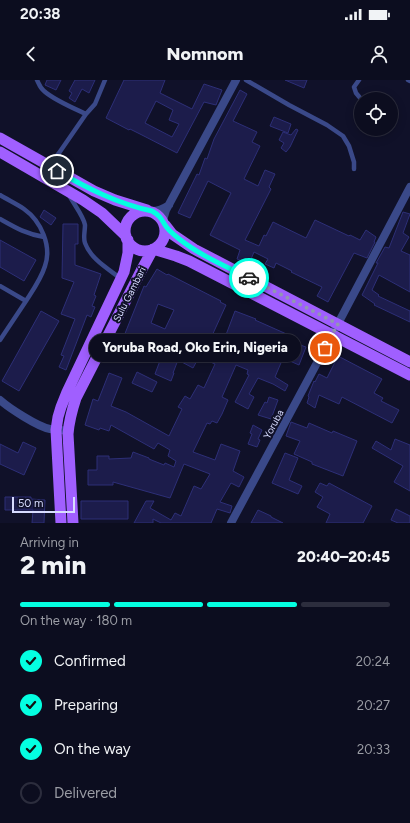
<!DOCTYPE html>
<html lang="en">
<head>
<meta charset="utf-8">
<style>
  body { margin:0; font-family:Figtree,sans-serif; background:#1a1b2c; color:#f1f3f6; height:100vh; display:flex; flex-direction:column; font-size:15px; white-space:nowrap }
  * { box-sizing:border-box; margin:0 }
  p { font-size:13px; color:#9a9ca4 }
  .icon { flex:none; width:22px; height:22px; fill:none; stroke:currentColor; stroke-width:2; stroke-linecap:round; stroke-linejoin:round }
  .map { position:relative; height:443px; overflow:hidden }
  .details { display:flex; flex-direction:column; background:#0c0d1f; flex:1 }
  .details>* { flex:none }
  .buttons { position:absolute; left:354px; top:12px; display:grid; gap:8px }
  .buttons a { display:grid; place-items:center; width:44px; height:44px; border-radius:50%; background:#0c0d1f; box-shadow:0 2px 10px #0003,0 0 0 1px #2c2d3d; font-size:20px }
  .scale { position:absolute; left:12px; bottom:10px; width:63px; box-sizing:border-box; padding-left:4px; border:2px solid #d8dcff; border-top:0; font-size:11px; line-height:14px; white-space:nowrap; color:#d8dcff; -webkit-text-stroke:3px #101129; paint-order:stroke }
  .pin { position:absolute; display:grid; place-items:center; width:34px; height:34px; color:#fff; margin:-17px; border:2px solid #fff; border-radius:50%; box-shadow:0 1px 4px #0007 }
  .courier { position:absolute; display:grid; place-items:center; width:40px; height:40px; margin:-20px; border:3px solid #04ffe1; border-radius:50%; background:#fff; color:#222; box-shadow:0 1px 5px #0007 }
  .bubble { position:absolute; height:28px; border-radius:14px; background:#0c0d1f; box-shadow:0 2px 10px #0003,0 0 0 1px #2c2d3d; font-size:13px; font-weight:800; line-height:28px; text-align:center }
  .summary em { font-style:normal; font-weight:800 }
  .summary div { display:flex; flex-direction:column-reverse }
  .summary { display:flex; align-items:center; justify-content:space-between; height:68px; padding:0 20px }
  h1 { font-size:26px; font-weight:800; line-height:30px }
  .bar { display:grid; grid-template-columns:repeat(4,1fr); gap:6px 4px; align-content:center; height:48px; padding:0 20px }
  .bar i { height:5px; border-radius:3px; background:#2c2d3d }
  .bar .on { background:#04ffe1 }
  .bar p { grid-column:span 4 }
  ol { padding:0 20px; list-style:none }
  li { display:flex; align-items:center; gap:12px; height:44px }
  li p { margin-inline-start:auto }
  li .icon { padding:4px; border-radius:50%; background:#04ffe1; color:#111; stroke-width:4 }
  li:last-child { color:#9a9ca4 }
  li i { width:22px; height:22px; border:2px solid #2c2d3d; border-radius:50% }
  .status { display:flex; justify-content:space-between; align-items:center; height:28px; padding:0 20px; background:#0c0d1f; direction:ltr }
  .status svg { height:11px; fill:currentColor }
  header { display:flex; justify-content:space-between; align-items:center; height:52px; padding:0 20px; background:#0c0d1f; font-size:18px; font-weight:800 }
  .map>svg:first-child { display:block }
</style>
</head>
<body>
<div class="status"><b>20:38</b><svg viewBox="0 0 49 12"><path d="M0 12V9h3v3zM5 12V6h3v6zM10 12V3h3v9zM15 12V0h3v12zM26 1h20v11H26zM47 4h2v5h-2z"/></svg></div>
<header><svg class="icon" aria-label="back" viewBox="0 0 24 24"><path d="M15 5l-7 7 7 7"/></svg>Nomnom<svg class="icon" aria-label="person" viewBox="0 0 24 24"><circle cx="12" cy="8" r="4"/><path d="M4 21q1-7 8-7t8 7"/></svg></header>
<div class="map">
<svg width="410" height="443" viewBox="0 0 410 443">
  <rect width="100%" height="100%" fill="#101129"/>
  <!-- building -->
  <path fill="#1c1c4b" stroke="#2d2f77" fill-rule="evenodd" d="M47,0H61L56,10L45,5Z
    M75,0H95L89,13L82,9L75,22L69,18L72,13L69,11Z
    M124,0H165L160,13L192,29L204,4L222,10L216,25L204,22L177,73L140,54L130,49L129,50L106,38ZM156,21L173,30L169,40L179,44L172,57L145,43Z
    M285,0H307L304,8Z
    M240,10L247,14L233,41L257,52L252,62L260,66L244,99L258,106L265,90L275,94L269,107L271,109L245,160L259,166L264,155L266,156L273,142L306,158L315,140L349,156L350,155L360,160L366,150L376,157L374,162H375L367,178L354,173L328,222L317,216L322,207L291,192L292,191L276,183L274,188L265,184L268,179L254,172L249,184L237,179L240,170L210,155L231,113L208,101L190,138L178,133L197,94L199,95L205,78L207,79L214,59Z
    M274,37L291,44L288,53L270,46Z
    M296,49L298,50L290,67L286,72L281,68L284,63L279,60L283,52L291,55Z
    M44,130L56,138L51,145L40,137Z
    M403,132L410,134L403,153L409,157L401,171L410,175V212L379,195L372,210L379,215L378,216L410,231V242L374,225L375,224L362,215L378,183H376L385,167L389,168Z
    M63,144H78V164H75V185L101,194L94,215L96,216L92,226L95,227L91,237L87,235L66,290L59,287L64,276L61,275L75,239L61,234L74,202L62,198Z
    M0,160L36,180L24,201L0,187Z
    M157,189L167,195L168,194L221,221L220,222L226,225L205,271L218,276L235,231L256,239L255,240L291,256L289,261L306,267L299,285L283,278L275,297L288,305L285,311L273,304L258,298L249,314L254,317L248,329L235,322L249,295L247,294L248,290L236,285L222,317L228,320L222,334L217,343L212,341L210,344L207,343L193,372L215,380L221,364L240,371L233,391L244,397L239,407L231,403L220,422L232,426L230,433L217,429L211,443H161L153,439V443H134L146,421H154L150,428L171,440L175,433L181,436L194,406L201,409L210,394L184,384L170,418L113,402V405H88V390H97V376H109V379L131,378L133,372L149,378V379L164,385L165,383L174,387L176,381L168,376L170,370L158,363L154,369L111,345L109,351L100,348L99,350L85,345L93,319L98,321L109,293L122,298L111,326L126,332L169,356L182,329L178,327L185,316L190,319L198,305L204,308L215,284L199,277L193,288L178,280L173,293H174L171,301L155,294L161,278L158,277L161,270L137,262L134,271L120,266L144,206L146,207ZM158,224L174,230L165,249L151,243ZM251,259L268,266L262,281L245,275Z
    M41,231L59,241L19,311L2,301Z
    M338,276L382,299L374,313L383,318L381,321L399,330L392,343L342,317L339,324L319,315L315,328L307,323L309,317L308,316L314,301L315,302L319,294L327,298Z
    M137,292L157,302L152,312L132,303Z
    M269,317L278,320L271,339L258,335L265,322L267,323Z
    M291,342L307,348L309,343L332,353L333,351L357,361L343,396L312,384V382L294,374L300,361L286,356Z
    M253,345L262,350L258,359L260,360L257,367L248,364L252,354L250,353Z
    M395,359L410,365V411L394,402L403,386L372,368L376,361L391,370Z
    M23,362L36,368L24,395L0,384V364L18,373Z
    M285,373L298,378L289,400L302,406L298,414L272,403Z
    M320,403L327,406L329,403L372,426L363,443H326L330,434L317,427L323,417L315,412Z
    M5,417H31V419L45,420L44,443H32L33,430H5Z
    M81,421H128V439H81Z
    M396,429L410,436V443H398L391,440Z
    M258,430L271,436V437L283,443H251Z"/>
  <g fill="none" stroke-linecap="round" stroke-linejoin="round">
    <!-- service -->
    <path stroke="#3a4989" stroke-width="4.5" d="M37,0C39,4 40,8 44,11C54,20 73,28 86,34
      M246,0L289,25L327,45L343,56L349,66L354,82V89
      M359,0L354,7L356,13L361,19
      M408,0L410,1
      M41,95L59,73L86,34L95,24L105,0
      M0,115C8,120 17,124 24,129C41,141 52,166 45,186C41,199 33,210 26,221L0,206
      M69,115C73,123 84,137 85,145C85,151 83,158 85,163C91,179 107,188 120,198
      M0,139C16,148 26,154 44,157
      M0,260L26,221"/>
    <!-- minor -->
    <path stroke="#3a4989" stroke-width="8" d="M152,131C159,131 163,129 169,125
      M163,141L164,137L166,130L236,0
      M0,320C9,328 38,347 50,349C56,351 62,350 69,350
      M231,443L332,255L410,107"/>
    <!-- primary -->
    <path stroke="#a05fff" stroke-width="11" d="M0,58L94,111L115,120L147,130
      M0,72L83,120L102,133L126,156
      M125 151a20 20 0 1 1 40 0a20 20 0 1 1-40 0Z
      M165,145L172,154L194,169L410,282
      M61,443L56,350L58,337L61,327L67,312L124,192L128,173V160
      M73,443L68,354C69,342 72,330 76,318L141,191L153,169L176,176L189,181L410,295"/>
  </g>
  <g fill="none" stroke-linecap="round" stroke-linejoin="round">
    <!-- done -->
    <path stroke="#9295b4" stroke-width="4" stroke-dasharray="0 7.2" d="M249,198L338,244L325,268"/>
    <!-- route -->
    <path stroke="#04ffe1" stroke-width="5" d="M57,91C87,108 118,124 152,131C159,135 161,138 165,145C168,150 173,154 178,158C199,175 225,186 249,198"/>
  </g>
  <g text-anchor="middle" stroke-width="4" stroke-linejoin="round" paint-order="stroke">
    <!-- street labels -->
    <g font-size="10" fill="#d8dcff" stroke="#101129">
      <text transform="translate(129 214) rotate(-63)" y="4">Sulu Gambari</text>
      <text transform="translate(273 344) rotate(-62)" y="4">Yoruba</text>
    </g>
  </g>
</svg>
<div class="buttons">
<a><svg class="icon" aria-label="locate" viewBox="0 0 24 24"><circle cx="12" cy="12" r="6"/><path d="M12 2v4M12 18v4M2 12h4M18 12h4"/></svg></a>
</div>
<div class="scale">50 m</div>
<div class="pin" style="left:325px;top:268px;background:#ea580c"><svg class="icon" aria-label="bag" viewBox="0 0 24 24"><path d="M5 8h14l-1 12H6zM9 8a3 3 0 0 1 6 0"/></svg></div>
<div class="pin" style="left:57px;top:91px;background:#1f2937"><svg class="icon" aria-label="home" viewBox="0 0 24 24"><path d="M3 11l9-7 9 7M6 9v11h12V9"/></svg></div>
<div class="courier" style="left:249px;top:198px"><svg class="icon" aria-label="car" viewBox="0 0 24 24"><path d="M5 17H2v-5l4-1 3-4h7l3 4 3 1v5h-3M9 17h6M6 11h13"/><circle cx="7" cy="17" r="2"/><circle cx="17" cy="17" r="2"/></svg></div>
<div class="bubble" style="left:89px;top:254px;width:212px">Yoruba Road, Oko Erin, Nigeria</div>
</div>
<section class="details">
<div class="summary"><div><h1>2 min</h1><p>Arriving in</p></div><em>20:40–20:45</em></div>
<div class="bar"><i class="on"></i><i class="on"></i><i class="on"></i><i></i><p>On the way · 180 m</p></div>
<ol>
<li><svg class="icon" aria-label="check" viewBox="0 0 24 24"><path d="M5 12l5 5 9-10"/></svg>Confirmed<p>20:24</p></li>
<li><svg class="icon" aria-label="check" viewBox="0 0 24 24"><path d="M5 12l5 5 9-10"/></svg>Preparing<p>20:27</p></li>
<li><svg class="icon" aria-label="check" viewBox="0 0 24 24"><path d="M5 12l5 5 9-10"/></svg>On the way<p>20:33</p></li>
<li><i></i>Delivered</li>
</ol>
</section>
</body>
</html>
